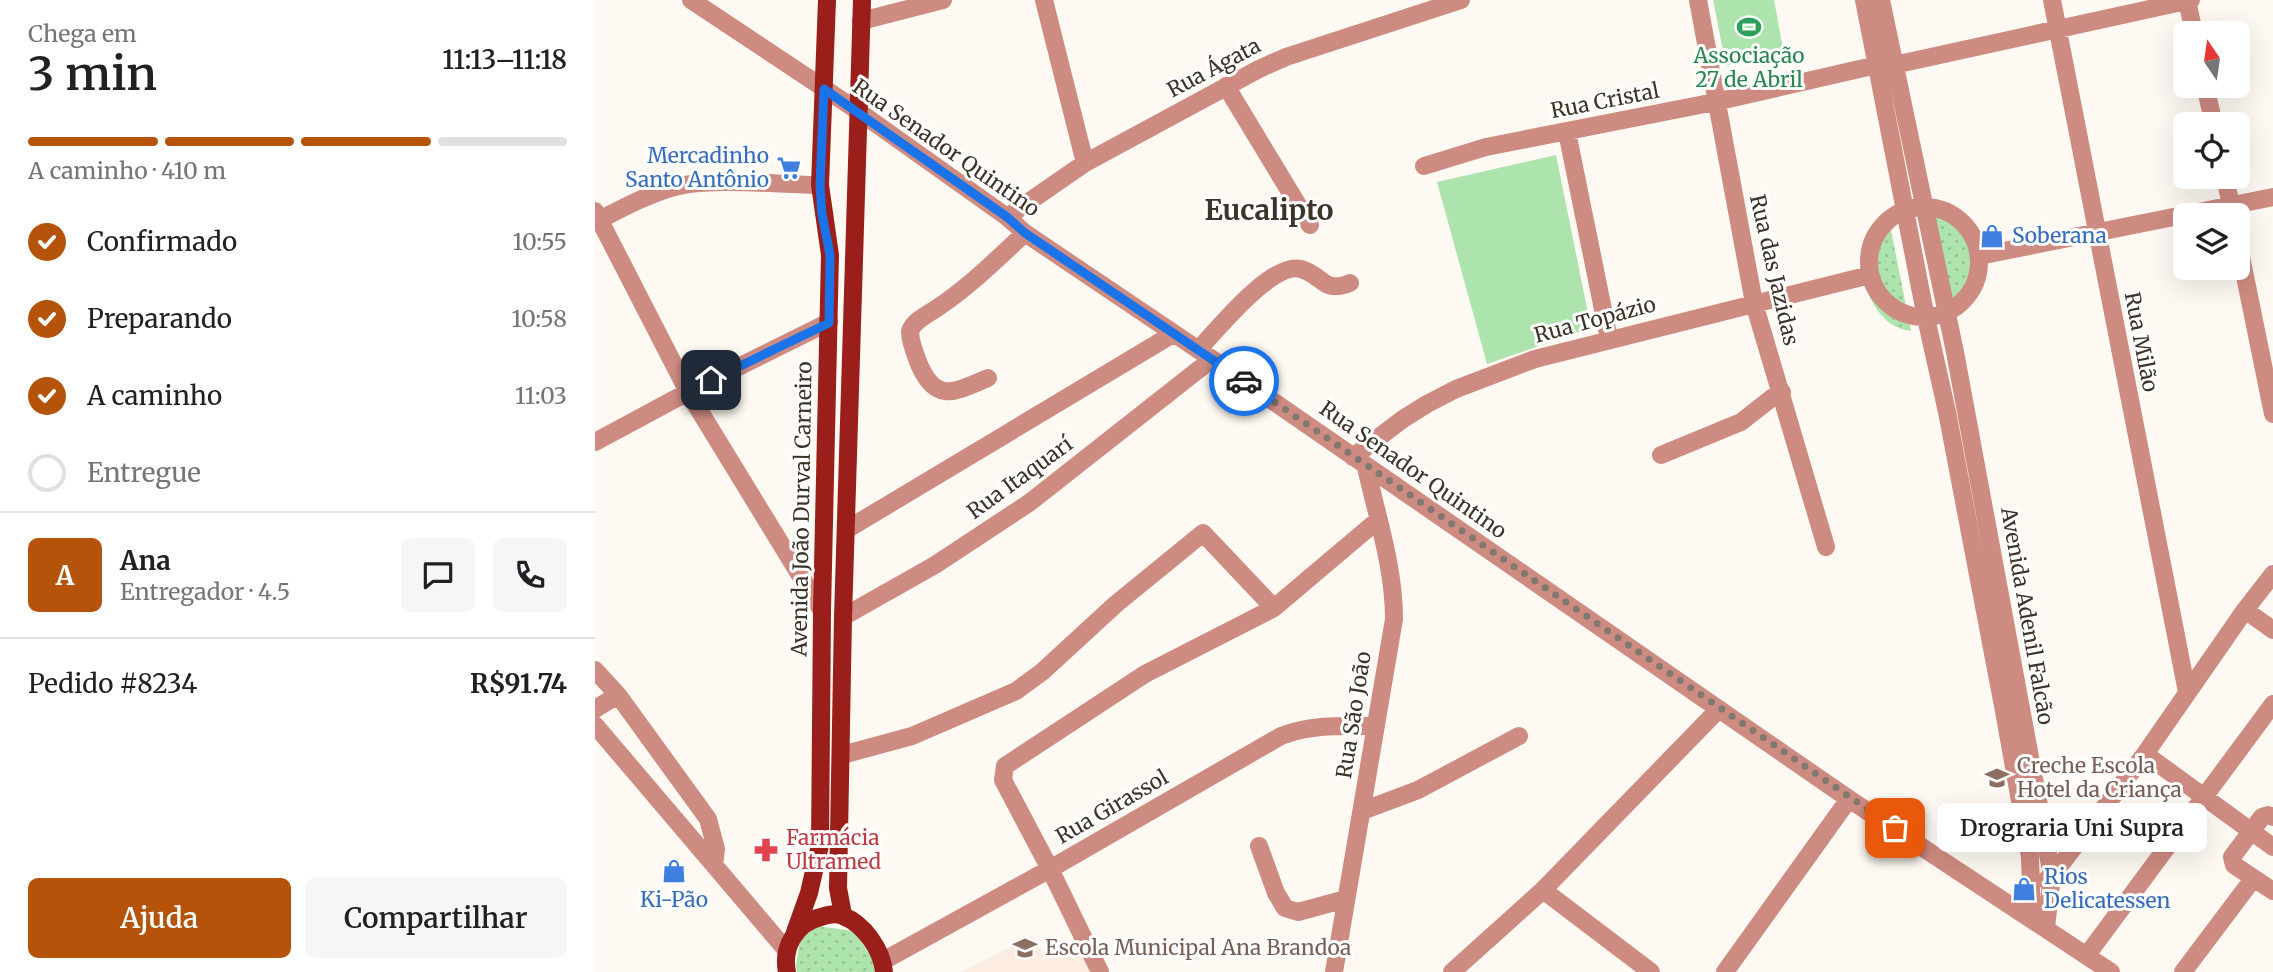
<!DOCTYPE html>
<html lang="pt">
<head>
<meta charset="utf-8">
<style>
  body { margin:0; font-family:Merriweather,serif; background:#f6f6f6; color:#202124; height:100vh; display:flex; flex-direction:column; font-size:26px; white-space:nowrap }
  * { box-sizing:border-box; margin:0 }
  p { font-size:23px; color:#757577 }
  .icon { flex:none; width:38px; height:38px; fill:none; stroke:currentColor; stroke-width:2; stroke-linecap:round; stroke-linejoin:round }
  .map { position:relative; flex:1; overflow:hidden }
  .details { display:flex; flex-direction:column; background:#fff; width:595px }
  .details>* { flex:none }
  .needle { width:46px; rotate:347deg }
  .fabs { position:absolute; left:1578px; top:21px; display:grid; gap:14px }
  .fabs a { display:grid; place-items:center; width:77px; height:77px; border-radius:10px; background:#fff; box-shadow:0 7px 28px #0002; font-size:35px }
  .pin { position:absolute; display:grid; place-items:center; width:60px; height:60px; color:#fff; margin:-30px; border-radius:14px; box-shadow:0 4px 10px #0006 }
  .courier { position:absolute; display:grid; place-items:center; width:70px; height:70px; margin:-35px; border:5px solid #1a73e8; border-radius:50%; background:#fff; color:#222; box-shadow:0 2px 9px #0007 }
  .bubble { position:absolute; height:49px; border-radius:10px; background:#fff; box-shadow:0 7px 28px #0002; font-size:23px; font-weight:600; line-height:49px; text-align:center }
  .summary em { font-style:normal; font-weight:600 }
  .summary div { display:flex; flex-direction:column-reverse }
  .summary { display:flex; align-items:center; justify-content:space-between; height:119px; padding:0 28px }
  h1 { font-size:46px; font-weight:600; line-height:52px }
  .bar { display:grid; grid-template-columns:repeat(4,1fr); gap:10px 7px; align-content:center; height:84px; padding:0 28px }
  .bar i { height:9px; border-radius:5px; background:#e0e0e0 }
  .bar .selected { background:#b45309 }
  .bar p { grid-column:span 4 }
  .line { display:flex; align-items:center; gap:18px; padding:0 28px; border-top:2px solid #e0e0e0 }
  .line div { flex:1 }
  .round { display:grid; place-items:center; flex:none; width:74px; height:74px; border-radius:10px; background:#f6f6f6 }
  ol { padding:0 28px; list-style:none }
  li { display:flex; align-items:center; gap:21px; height:77px }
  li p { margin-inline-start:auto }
  li .icon { padding:7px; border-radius:50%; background:#b45309; color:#fff; stroke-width:4 }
  li:last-child { color:#757577 }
  li i { width:38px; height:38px; border:4px solid #e0e0e0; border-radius:50% }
  .action { display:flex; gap:14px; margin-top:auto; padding:14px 28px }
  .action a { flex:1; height:80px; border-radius:10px; background:#b45309; color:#fff; font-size:28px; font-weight:600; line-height:80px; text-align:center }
  .action a+a { background:#f6f6f6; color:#202124 }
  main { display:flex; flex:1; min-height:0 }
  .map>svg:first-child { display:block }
</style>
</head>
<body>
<main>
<section class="details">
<div class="summary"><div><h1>3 min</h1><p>Chega em</p></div><em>11:13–11:18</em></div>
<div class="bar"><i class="selected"></i><i class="selected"></i><i class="selected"></i><i></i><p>A caminho · 410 m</p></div>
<ol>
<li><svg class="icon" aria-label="check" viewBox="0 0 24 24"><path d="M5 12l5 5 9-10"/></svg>Confirmado<p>10:55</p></li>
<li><svg class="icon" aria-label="check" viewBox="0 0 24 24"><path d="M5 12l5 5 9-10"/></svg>Preparando<p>10:58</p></li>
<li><svg class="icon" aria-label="check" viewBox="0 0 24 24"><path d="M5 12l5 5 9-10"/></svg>A caminho<p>11:03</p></li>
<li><i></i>Entregue</li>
</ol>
<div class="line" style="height:126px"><b class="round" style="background:#b45309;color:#fff">A</b><div><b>Ana</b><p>Entregador · 4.5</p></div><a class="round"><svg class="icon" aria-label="chat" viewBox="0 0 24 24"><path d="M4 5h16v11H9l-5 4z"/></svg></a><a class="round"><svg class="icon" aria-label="phone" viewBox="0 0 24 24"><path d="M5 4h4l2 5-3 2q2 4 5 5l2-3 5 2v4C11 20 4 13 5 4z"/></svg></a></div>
<div class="line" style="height:91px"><div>Pedido #8234</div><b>R$91.74</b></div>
<div class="action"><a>Ajuda</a><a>Compartilhar</a></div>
</section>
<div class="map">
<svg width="1678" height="972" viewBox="0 0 1678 972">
  <defs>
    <pattern id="grass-dots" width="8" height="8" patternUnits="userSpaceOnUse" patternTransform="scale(1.75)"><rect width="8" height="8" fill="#ade4ad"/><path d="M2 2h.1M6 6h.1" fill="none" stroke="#96c495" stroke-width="1.8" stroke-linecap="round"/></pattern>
  </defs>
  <rect width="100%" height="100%" fill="#fefaf3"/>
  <!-- education -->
  <path fill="#fdede1" d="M438,936L448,955L479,940L495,972H366Z"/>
  <!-- grass -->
  <path fill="url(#grass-dots)" d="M1336,212C1347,218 1360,223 1368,234C1380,251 1379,284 1371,303C1368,310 1362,316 1358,322Z
    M1295,225L1316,331C1300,329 1290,321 1281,308C1260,277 1274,251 1295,225Z
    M222,926L259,931L279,961L280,972H202L201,966L205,940Z"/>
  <!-- garden -->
  <path fill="#ade4ad" d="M1118,0H1179L1189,54L1131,66Z
    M961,155L996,328L892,364L842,182Z"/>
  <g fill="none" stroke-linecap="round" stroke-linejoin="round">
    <!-- minor -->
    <path stroke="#ce8b81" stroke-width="18" d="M96,0L263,111L412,217L430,233L617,359L1254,799L1516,972
      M449,0L490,163
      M1103,0L1159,303L1231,547
      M1269,0L1331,318L1352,412L1409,711L1435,857L1437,918
      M1286,0L1360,352L1457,876L1451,927
      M1457,0L1592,692
      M1592,0L1599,33
      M266,21L348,0
      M1299,65L1596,0
      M631,86L715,225
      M1610,86L1619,124
      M972,132L1014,339
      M829,166L891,147L1120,102L1282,65
      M1630,177L1638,215
      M1274 262a55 55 0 1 1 110 0a55 55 0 1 1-110 0Z
      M0,211L93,392L227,611
      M412,217L490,163L664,69L691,57L866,0
      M0,222C26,209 51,195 79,187C117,177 184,185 225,185
      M1643,242L1678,414
      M1384,256L1678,197
      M603,350C622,330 677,261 706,269C728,275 728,294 755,283
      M393,378C360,392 341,404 324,364C320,354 315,342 315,331C319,321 330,316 339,310C373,288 401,260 430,233
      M0,442L93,392L234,322
      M1066,455L1146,422L1178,397L1187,392
      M758,457L808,419L832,404L861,389L940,359L1275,275
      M251,530L578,334
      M1650,610L1678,630
      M248,617L340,565L434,503L617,359
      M0,670L23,695L113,819L121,849L119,865
      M0,709L23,695
      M0,725L192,951
      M1550,754L1678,847
      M247,755L317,736L421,691L447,672L521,604L608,533L679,608
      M767,811L823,790L924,736
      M1678,817L1673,815L1667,817L1637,857L1639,865L1678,891
      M1448,826L1467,837L1476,833L1489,822
      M664,846L681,893L690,908L703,912L751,899
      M1451,880L1457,876L1550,754L1650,610L1678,574
      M948,890L1056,972
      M1492,955L1678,704
      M288,961L455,869L686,736C716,724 747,726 779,726
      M505,972L455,869L408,780L410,766L550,674L679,608L783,520
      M739,972L799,619C799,567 782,517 771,467
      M857,972L948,890L1124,709
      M1130,972L1254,799
      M1588,972L1658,879"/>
    <!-- major -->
    <path stroke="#9a1f1a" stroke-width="18" d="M248,915L243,888L248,617L267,0
      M200,932L214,893L225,845L227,611L235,255L225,185L232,0
      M192,972C187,947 201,923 226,917C232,915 242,913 248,916C269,924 287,950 289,972"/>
  </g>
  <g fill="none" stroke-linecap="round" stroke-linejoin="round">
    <!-- done -->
    <path stroke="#81796f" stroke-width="7" stroke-dasharray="0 12.6" d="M649,381L1300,828"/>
    <!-- route -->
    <path stroke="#1a73e8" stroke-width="9" d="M116,380L234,323L235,255L227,214L225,186L229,89L412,217L430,233L649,381"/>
  </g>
  <!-- icons -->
  <defs>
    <g id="stadium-bare" transform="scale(1.89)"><path d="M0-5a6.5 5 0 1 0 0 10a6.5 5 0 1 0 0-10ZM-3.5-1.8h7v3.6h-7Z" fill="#2e9e5b" stroke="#fff" stroke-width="2.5" paint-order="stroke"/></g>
    <g id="supermarket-bare" transform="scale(1.89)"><path d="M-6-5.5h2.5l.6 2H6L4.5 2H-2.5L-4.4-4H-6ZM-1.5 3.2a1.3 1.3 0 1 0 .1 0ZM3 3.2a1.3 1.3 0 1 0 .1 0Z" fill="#3f7fe0" stroke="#fff" stroke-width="2.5" paint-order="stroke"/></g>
    <g id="shop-bare" transform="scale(1.89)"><path d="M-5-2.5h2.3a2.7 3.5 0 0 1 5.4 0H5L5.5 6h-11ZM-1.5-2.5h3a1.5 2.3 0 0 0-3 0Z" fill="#3f7fe0" stroke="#fff" stroke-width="2.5" paint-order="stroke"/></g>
    <g id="school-bare" transform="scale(1.89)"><path d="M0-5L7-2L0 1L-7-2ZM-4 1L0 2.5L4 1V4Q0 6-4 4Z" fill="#8d6e63" stroke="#fff" stroke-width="2.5" paint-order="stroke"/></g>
    <g id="pharmacy-bare" transform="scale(1.89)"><path d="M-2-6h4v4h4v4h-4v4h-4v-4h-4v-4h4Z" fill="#e0444e" stroke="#fff" stroke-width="2.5" paint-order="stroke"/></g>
  </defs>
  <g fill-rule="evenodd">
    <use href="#stadium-bare" x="1154" y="27"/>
    <use href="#supermarket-bare" x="194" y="168"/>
    <use href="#shop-bare" x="1397" y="236"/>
    <use href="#school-bare" x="1402" y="778"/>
    <use href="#pharmacy-bare" x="171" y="850"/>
    <use href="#shop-bare" x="79" y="871"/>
    <use href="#shop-bare" x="1429" y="889"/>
    <use href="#school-bare" x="430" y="948"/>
  </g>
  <g text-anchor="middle" stroke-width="6" stroke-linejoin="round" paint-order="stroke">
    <!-- leisure labels -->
    <g font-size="21" fill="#27864d" stroke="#fff">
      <text x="1154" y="63">Associação<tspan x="1154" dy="24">27 de Abril</tspan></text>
    </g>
    <!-- street labels -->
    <g font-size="21" fill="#3d3428" stroke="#fff">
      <text transform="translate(619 68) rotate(-28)" y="7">Rua Ágata</text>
      <text transform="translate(1010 101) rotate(-11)" y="7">Rua Cristal</text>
      <text transform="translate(351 148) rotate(35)" y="7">Rua Senador Quintino</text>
      <text transform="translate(1179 270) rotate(77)" y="7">Rua das Jazidas</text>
      <text transform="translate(1000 320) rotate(-15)" y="7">Rua Topázio</text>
      <text transform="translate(1546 342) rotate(79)" y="7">Rua Milão</text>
      <text transform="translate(818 470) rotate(35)" y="7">Rua Senador Quintino</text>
      <text transform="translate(425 478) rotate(-36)" y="7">Rua Itaquarí</text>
      <text transform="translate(207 509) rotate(-89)" y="7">Avenida João Durval Carneiro</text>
      <text transform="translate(1432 616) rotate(80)" y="7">Avenida Adenil Falcão</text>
      <text transform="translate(759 715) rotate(-81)" y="7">Rua São João</text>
      <text transform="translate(517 807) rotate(-30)" y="7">Rua Girassol</text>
    </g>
    <!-- shop labels -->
    <g font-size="21" fill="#366cbe" stroke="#fff" text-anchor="start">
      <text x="174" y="163" text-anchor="end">Mercadinho<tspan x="174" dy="24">Santo Antônio</tspan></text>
      <text x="1417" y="243">Soberana</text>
      <text x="1449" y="884">Rios<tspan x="1449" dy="24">Delicatessen</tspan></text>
      <text x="79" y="907" text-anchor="middle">Ki-Pão</text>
    </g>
    <!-- education labels -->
    <g font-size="21" fill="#785e54" stroke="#fff" text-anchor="start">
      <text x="1422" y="773">Creche Escola<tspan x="1422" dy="24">Hotel da Criança</tspan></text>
      <text x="450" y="955">Escola Municipal Ana Brandoa</text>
    </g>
    <!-- health labels -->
    <g font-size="21" fill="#be3a42" stroke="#fff" text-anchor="start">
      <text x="191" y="845">Farmácia<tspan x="191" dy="24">Ultramed</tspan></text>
    </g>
    <!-- district labels -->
    <g font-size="28" font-weight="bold" fill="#3d3428" stroke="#fff">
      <text x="674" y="220">Eucalipto</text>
    </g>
  </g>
</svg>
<div class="fabs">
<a><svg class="needle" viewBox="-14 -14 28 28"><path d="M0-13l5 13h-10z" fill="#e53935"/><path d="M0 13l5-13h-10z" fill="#757577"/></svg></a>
<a><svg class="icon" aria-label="locate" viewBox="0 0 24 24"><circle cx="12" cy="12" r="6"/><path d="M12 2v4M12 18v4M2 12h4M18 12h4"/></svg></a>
<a><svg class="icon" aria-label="layers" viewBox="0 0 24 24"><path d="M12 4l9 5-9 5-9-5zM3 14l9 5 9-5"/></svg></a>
</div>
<div class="pin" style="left:1300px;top:828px;background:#ea580c"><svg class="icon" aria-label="bag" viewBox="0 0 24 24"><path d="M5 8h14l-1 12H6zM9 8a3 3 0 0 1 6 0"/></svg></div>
<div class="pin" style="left:116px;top:380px;background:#1f2937"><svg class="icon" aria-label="home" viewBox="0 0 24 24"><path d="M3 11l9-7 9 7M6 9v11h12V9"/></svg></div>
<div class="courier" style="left:649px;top:381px"><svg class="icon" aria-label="car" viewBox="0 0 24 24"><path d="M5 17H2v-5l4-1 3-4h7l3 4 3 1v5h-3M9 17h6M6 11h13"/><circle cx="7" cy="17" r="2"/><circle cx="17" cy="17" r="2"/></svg></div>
<div class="bubble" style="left:1342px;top:803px;width:270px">Drograria Uni Supra</div>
</div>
</main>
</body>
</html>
